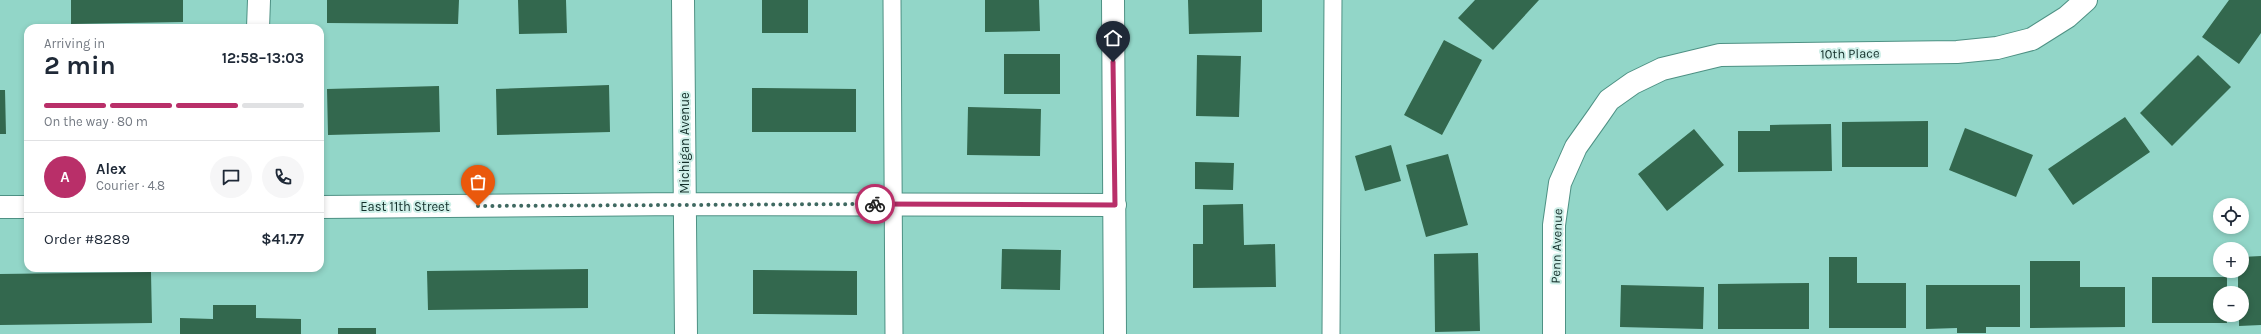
<!DOCTYPE html>
<html lang="en">
<head>
<meta charset="utf-8">
<style>
  body { margin:0; font-family:Karla,sans-serif; background:#f6f6f7; color:#1f2937; height:100vh; display:flex; flex-direction:column; font-size:15px; white-space:nowrap }
  * { box-sizing:border-box; margin:0 }
  p { font-size:13px; color:#747a83 }
  .icon { flex:none; width:22px; height:22px; fill:none; stroke:currentColor; stroke-width:2; stroke-linecap:round; stroke-linejoin:round }
  .map { position:relative; flex:1; overflow:hidden }
  .panel { position:absolute; left:24px; top:24px; width:300px; height:248px; display:flex; flex-direction:column; background:#fff; border-radius:12px; box-shadow:0 2px 6px #0003 }
  .panel>* { flex:none }
  .tools { position:absolute; left:2213px; top:198px; display:grid; gap:8px }
  .tools a { display:grid; place-items:center; width:36px; height:36px; border-radius:50%; background:#fff; box-shadow:0 2px 6px #0003; font-size:20px }
  .pin { position:absolute; display:grid; place-items:center; width:34px; height:34px; color:#fff; margin:-41px -17px; border-radius:50% 50% 50% 0; rotate:-45deg; box-shadow:0 0 4px #0007 }
  .pin .icon { rotate:45deg }
  .courier { position:absolute; display:grid; place-items:center; width:40px; height:40px; margin:-20px; border:3px solid #b92f69; border-radius:50%; background:#fff; color:#222; box-shadow:0 1px 5px #0007 }
  .headline em { font-style:normal; font-weight:700 }
  .headline div { display:flex; flex-direction:column-reverse }
  .headline { display:flex; align-items:center; justify-content:space-between; height:68px; padding:0 20px }
  h1 { font-size:26px; font-weight:700; line-height:30px }
  .bar { display:grid; grid-template-columns:repeat(4,1fr); gap:6px 4px; align-content:center; height:48px; padding:0 20px }
  .bar i { height:5px; border-radius:3px; background:#e0e1e3 }
  .bar .current { background:#b92f69 }
  .bar p { grid-column:span 4 }
  .line { display:flex; align-items:center; gap:10px; padding:0 20px; border-top:1px solid #e0e1e3 }
  .line div { flex:1 }
  .round { display:grid; place-items:center; flex:none; width:42px; height:42px; border-radius:21px; background:#f6f6f7 }
  .map>svg:first-child { display:block }
</style>
</head>
<body>
<div class="map">
<svg width="2261" height="334" viewBox="0 0 2261 334">
  <rect width="100%" height="100%" fill="#92d6c8"/>
  <!-- building -->
  <path fill="#33684e" d="M71,0H183V22L71,24Z
    M327,0H459L458,24L327,23Z
    M518,0H566L567,33L519,34Z
    M762,0H808V33H762Z
    M985,0H1039L1040,31L985,32Z
    M1188,0H1262V32L1189,34Z
    M1475,0H1539L1493,50L1458,18Z
    M2229,0H2261V33L2239,64L2202,37Z
    M1444,40L1482,60L1442,135L1404,115Z
    M1004,54H1060V94H1004Z
    M1197,55L1241,56L1239,117L1196,116Z
    M2198,55L2231,87L2172,146L2140,113Z
    M609,85L610,132L497,135L496,89Z
    M439,86L440,132L328,135L327,89Z
    M752,88L856,89V132H752Z
    M0,90H5L6,134H0Z
    M968,107L1041,109L1040,156L967,155Z
    M2125,117L2150,152L2073,205L2048,169Z
    M1928,121V167H1842V122Z
    M1831,124L1832,171L1738,172V131H1770V125Z
    M1965,128L2033,155L2016,197L1949,170Z
    M1694,129L1724,165L1667,211L1638,174Z
    M1391,145L1401,181L1365,191L1355,156Z
    M1448,154L1468,225L1426,237L1406,165Z
    M1195,162L1234,163L1233,190L1195,189Z
    M1243,204L1244,245L1275,244L1276,287L1193,288V244H1203V205Z
    M1002,249L1061,250L1060,290L1001,289Z
    M1478,253L1480,331L1435,332L1434,254Z
    M2261,256V325L2239,326V315H2242V293H2238V271H2242V257Z
    M1829,257H1857V283H1906V328H1829Z
    M2030,261H2080V287H2125V327L2030,328Z
    M588,269V308L428,310L427,271Z
    M753,270L857,271V315L753,314Z
    M151,272L152,323L0,325V274Z
    M2152,277H2227V293H2220V315H2227V323H2152Z
    M1809,283V329H1718V284Z
    M1621,285L1704,287L1703,329L1620,327Z
    M1926,285H2020V327H1986V333H1957V328L1926,329Z
    M213,305H256V318L301,319V334H180V318L213,319Z
    M338,328H376V334H338Z"/>
  <g fill="none" stroke-linecap="round" stroke-linejoin="round">
    <!-- service casing -->
    <g stroke="#4e9184" stroke-width="19">
      <path id="service" d="M892,0L894,334
        M1331,334L1333,0"/>
    </g>
    <!-- minor casing -->
    <g stroke="#4e9184" stroke-width="24">
      <path id="minor" d="M683,0L686,334
        M1113,0L1115,334
        M258,28L259,0
        M0,207H28
        M320,207L684,204L1115,205
        M1554,334V225L1560,183L1576,147L1598,116L1609,100L1633,83L1662,69L1720,55L1957,52L1997,48L2032,39L2067,17L2086,0"/>
    </g>
    <!-- service -->
    <use href="#service" stroke="#fff" stroke-width="17"/>
    <!-- minor -->
    <use href="#minor" stroke="#fff" stroke-width="22"/>
  </g>
  <g fill="none" stroke-linecap="round" stroke-linejoin="round">
    <!-- done -->
    <path stroke="#3f6961" stroke-width="4" stroke-dasharray="0 7.2" d="M478,206L875,204"/>
    <!-- route -->
    <path stroke="#b92f69" stroke-width="5" d="M875,204L1115,205L1113,62"/>
  </g>
  <g text-anchor="middle" stroke-width="4" stroke-linejoin="round" paint-order="stroke">
    <!-- street labels -->
    <g font-size="13" fill="#132f2a" stroke="#ceefe8">
      <text transform="translate(1850 53) rotate(-1)" y="5">10th Place</text>
      <text transform="translate(684 143) rotate(-90)" y="5">Michigan Avenue</text>
      <text x="405" y="211">East 11th Street</text>
      <text transform="translate(1556 246) rotate(-88)" y="5">Penn Avenue</text>
    </g>
  </g>
</svg>
<div class="tools">
<a><svg class="icon" aria-label="locate" viewBox="0 0 24 24"><circle cx="12" cy="12" r="6"/><path d="M12 2v4M12 18v4M2 12h4M18 12h4"/></svg></a>
<a>+</a>
<a>−</a>
</div>
<div class="pin" style="left:478px;top:206px;background:#ea580c"><svg class="icon" aria-label="bag" viewBox="0 0 24 24"><path d="M5 8h14l-1 12H6zM9 8a3 3 0 0 1 6 0"/></svg></div>
<div class="pin" style="left:1113px;top:62px;background:#1f2937"><svg class="icon" aria-label="home" viewBox="0 0 24 24"><path d="M3 11l9-7 9 7M6 9v11h12V9"/></svg></div>
<div class="courier" style="left:875px;top:204px"><svg class="icon" aria-label="bike" viewBox="0 0 24 24"><circle cx="6" cy="16" r="4"/><circle cx="18" cy="16" r="4"/><path d="M6 16l4-8h5l3 8M10 8l3 8H6M13 5h3"/></svg></div>
<section class="panel">
<div class="headline"><div><h1>2 min</h1><p>Arriving in</p></div><em>12:58–13:03</em></div>
<div class="bar"><i class="current"></i><i class="current"></i><i class="current"></i><i></i><p>On the way · 80 m</p></div>
<div class="line" style="height:72px"><b class="round" style="background:#b92f69;color:#fff">A</b><div><b>Alex</b><p>Courier · 4.8</p></div><a class="round"><svg class="icon" aria-label="chat" viewBox="0 0 24 24"><path d="M4 5h16v11H9l-5 4z"/></svg></a><a class="round"><svg class="icon" aria-label="phone" viewBox="0 0 24 24"><path d="M5 4h4l2 5-3 2q2 4 5 5l2-3 5 2v4C11 20 4 13 5 4z"/></svg></a></div>
<div class="line" style="height:52px"><div>Order #8289</div><b>$41.77</b></div>
</section>
</div>
</body>
</html>
